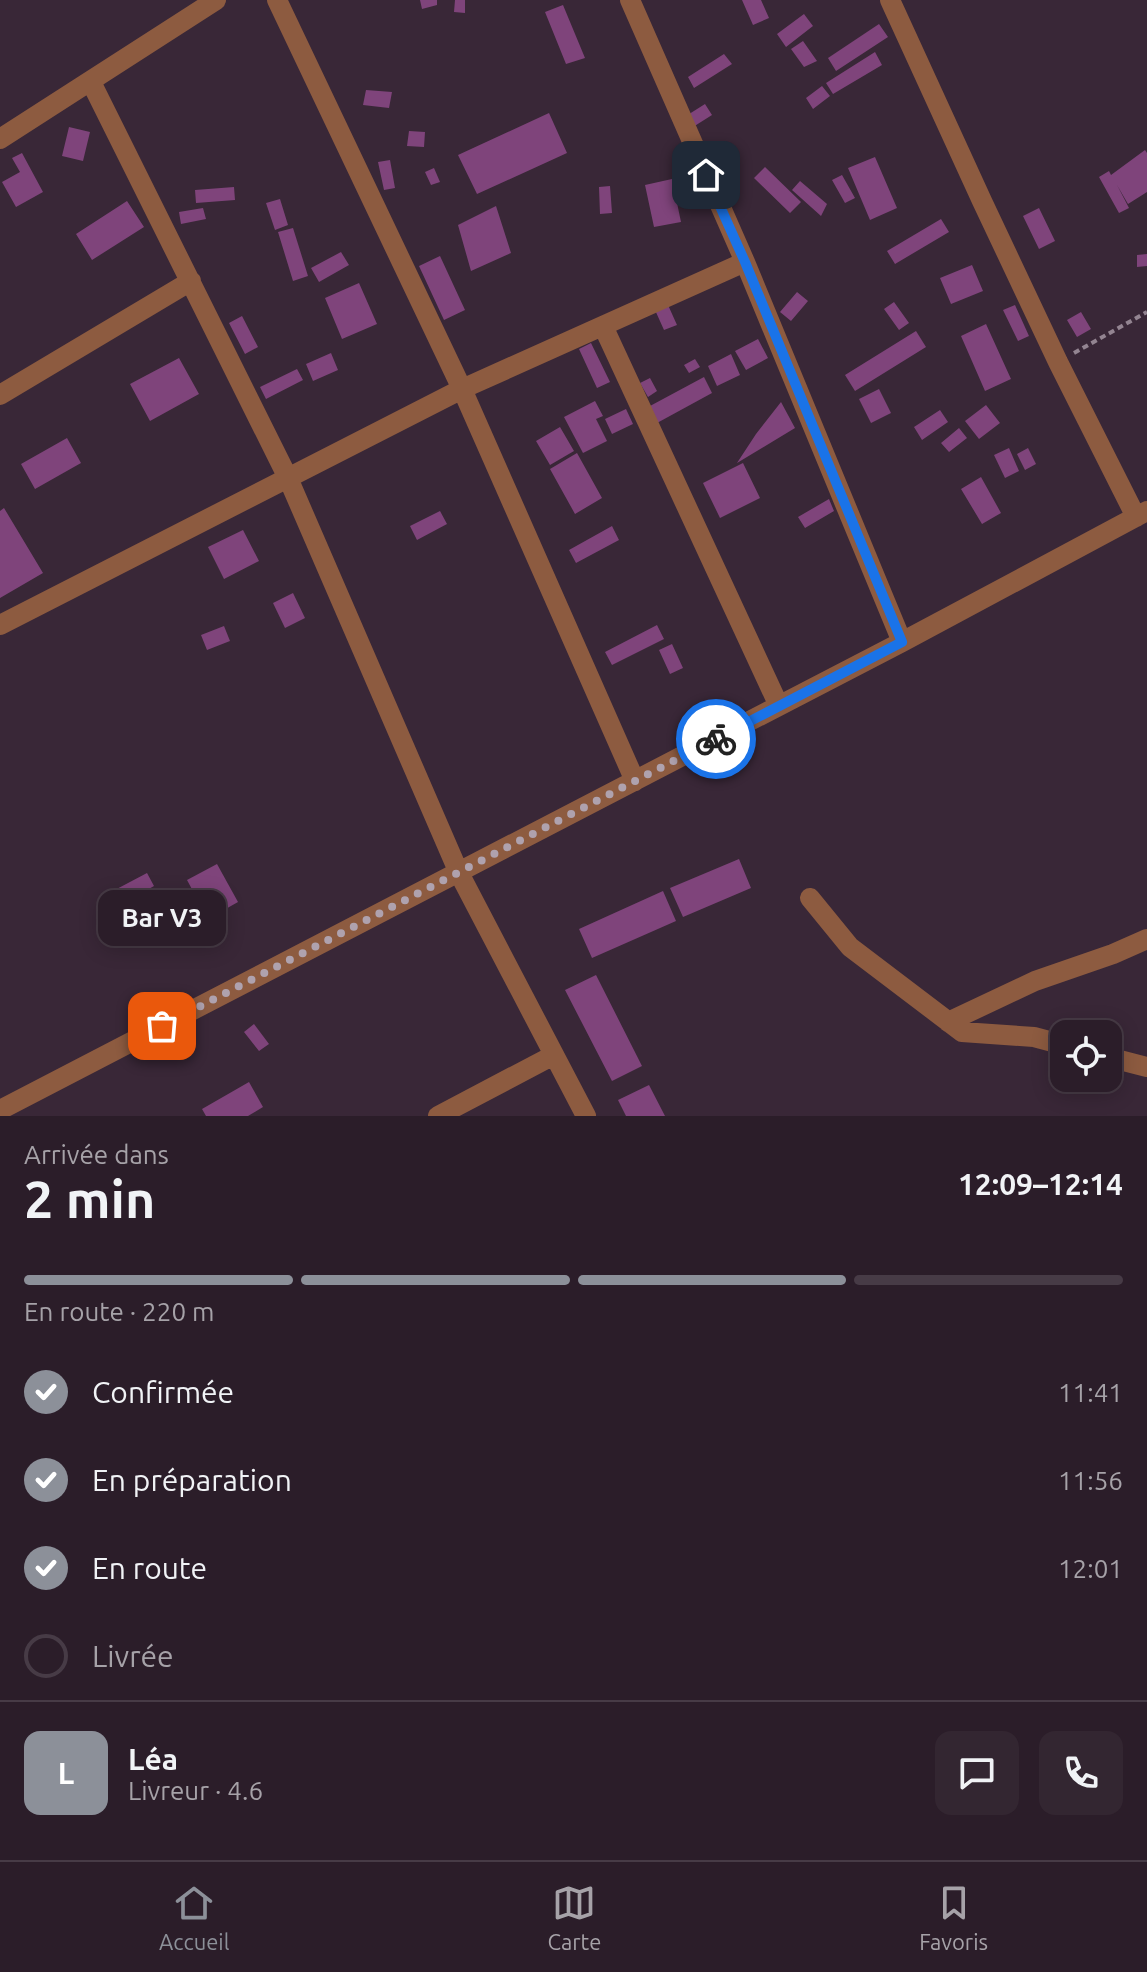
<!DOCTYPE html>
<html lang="fr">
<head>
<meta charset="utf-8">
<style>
  body { margin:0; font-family:Ubuntu,sans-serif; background:#332631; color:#f1f3f6; height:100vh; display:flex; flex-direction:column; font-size:30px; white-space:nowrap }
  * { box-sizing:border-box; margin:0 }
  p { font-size:26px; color:#a6a2a8 }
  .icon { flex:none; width:44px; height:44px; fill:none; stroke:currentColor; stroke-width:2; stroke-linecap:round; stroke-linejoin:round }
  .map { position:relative; height:1116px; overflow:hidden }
  .drawer { display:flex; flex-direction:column; background:#2b1d29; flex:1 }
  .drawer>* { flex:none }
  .fabs { position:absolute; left:1050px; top:1020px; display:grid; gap:16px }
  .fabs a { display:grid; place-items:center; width:72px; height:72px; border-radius:16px; background:#2b1d29; box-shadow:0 4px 20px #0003,0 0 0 2px #473b46; font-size:40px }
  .pin { position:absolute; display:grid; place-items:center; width:68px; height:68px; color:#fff; margin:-34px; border-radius:16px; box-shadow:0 4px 12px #0006 }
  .courier { position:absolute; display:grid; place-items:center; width:80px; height:80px; margin:-40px; border:6px solid #1a73e8; border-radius:50%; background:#fff; color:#222; box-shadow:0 2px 10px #0007 }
  .bubble { position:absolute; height:56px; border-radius:16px; background:#2b1d29; box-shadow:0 4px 20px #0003,0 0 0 2px #473b46; font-size:26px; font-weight:600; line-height:56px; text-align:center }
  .head em { font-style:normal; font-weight:600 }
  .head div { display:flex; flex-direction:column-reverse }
  .head { display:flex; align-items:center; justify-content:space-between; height:136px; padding:0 24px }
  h1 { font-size:52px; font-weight:600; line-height:60px }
  .bar { display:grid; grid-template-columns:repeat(4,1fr); gap:12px 8px; align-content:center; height:96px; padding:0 24px }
  .bar i { height:10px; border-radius:6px; background:#473b46 }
  .bar .on { background:#8c9099 }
  .bar p { grid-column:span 4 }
  .line { display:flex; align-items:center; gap:20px; padding:0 24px; border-top:2px solid #473b46 }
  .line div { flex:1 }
  .round { display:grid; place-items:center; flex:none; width:84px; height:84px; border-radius:16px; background:#332631 }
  ol { padding:0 24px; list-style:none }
  li { display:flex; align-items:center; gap:24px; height:88px }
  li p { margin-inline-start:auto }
  li .icon { padding:8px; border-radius:50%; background:#8c9099; color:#fff; stroke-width:4 }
  li:last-child { color:#a6a2a8 }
  li i { width:44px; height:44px; border:4px solid #473b46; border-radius:50% }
  .dock { display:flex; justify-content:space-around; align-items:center; height:112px; border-top:2px solid #473b46; background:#2b1d29; font-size:22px; color:#a6a2a8 }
  .dock a { display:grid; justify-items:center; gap:4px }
  .dock .on { color:#8c9099 }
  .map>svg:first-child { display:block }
</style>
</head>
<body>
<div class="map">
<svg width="1147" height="1116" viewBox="0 0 1147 1116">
  <rect width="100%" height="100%" fill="#392737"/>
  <!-- building -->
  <path fill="#7f447b" d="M420,0H437V5L422,9Z
    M455,0H465V13L454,12Z
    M742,0H761L769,18L753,25Z
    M563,5L585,58L566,64L545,12Z
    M804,14L813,26L786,47L777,34Z
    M879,24L888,37L836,71L828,58Z
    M803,41L817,61L804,67L791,49Z
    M875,52L882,65L833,94L826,83Z
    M724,54L732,64L694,88L688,77Z
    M822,86L830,96L813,109L806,98Z
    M366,90L392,92L389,108L363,105Z
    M705,104L712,115L693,127L686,116Z
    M549,113L567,153L477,194L458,155Z
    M69,127L90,132L83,161L62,156Z
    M409,131L425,132L424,147L407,146Z
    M1145,150L1147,153V192L1128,204L1117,185L1129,208L1119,213L1099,177L1109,171L1111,175Z
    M22,153L43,192L16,207L2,182L20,172L12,158Z
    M875,157L897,208L870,220L848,168Z
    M390,160L395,188L384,190L378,162Z
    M765,167L801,202L790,213L754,178Z
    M434,168L440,182L431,185L425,172Z
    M842,175L855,198L845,203L832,180Z
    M672,179L681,222L654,227L645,185Z
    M800,181L827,204L821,216L792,190Z
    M610,186L612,213L600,214L599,187Z
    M234,187L235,200L196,203L195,190Z
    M280,199L288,225L275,230L266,203Z
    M127,201L144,227L92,260L76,234Z
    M496,206L511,253L471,271L458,225Z
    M203,208L206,219L181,224L179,212Z
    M1039,208L1055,241L1039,249L1023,216Z
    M941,219L949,232L895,264L887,251Z
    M293,228L308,276L293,281L278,232Z
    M341,252L349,265L319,282L311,268Z
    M1147,254V266L1137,267V255Z
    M440,256L465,310L444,320L419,266Z
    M972,265L983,291L951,304L940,278Z
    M359,283L377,324L342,339L325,298Z
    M797,292L808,301L791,321L780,312Z
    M894,302L909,323L899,330L884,309Z
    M668,305L677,325L664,330L655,310Z
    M1015,305L1029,336L1018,341L1003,310Z
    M1081,312L1091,329L1077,337L1067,320Z
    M242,316L258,347L245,354L229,323Z
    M986,324L1011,379L985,391L961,336Z
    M916,331L926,347L855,391L845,375Z
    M758,339L768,358L746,370L735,351Z
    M591,343L610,382L597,388L579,349Z
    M331,353L338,370L313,381L306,364Z
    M731,354L740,375L717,386L708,366Z
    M179,358L199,394L150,421L130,384Z
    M695,359L700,367L689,373L684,365Z
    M297,369L303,380L266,399L260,387Z
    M704,377L712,393L657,423L650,406Z
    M650,378L657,391L648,397L640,383Z
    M879,389L891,413L871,423L859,399Z
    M595,401L603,416L596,419L607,441L583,453L564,417Z
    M781,402L795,428L737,463L756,434Z
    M986,405L1000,423L979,439L965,421Z
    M626,409L633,424L612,434L605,419Z
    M940,410L948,422L922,440L914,427Z
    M560,427L574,451L550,465L536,441Z
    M959,428L967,438L949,452L941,443Z
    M67,438L81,463L35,489L21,464Z
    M1009,448L1019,471L1005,478L994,455Z
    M1028,448L1036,464L1025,470L1017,454Z
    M577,453L602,498L575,514L550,469Z
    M743,463L760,498L720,518L703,483Z
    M981,477L1001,513L982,524L961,489Z
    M829,499L834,511L805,528L798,517Z
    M4,508L43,573L0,598V511Z
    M440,511L447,524L417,540L410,526Z
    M612,526L619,540L576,563L569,550Z
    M243,530L259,561L224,579L208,547Z
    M293,593L305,618L285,628L273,603Z
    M657,625L664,639L612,665L605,652Z
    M224,626L230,641L207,650L201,635Z
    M672,644L683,668L670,674L659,650Z
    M739,859L751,888L683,917L670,888Z
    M217,864L238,902L208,919L187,880Z
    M147,873L154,886L119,906L111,892Z
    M663,891L676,921L592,958L579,929Z
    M596,975L642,1066L612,1081L565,990Z
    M254,1024L269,1044L259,1051L244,1032Z
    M249,1082L263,1107L248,1116H206L202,1109Z
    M649,1085L665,1116H626L618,1100Z"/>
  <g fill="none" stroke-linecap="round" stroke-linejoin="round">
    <!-- path -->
    <path stroke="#938491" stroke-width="4" stroke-dasharray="6 4" stroke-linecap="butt" d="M1074,353L1147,312"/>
    <!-- minor -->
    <path stroke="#8d5b40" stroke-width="20" d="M277,0L462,389L635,781
      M630,0L745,262L902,642
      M890,0L982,201L1058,362L1136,517
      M91,82L288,478L459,873L586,1116
      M0,139L216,0
      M603,326L779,706
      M0,395L191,281
      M0,625L462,389L745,262
      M810,898L850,947L962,1032L1034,1037L1064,1045
      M948,1022L1035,981L1113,954L1147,939
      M1108,1057L1147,1067
      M0,1110L902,642L1147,511
      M438,1116L554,1055"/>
  </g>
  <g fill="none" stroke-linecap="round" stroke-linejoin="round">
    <!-- done -->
    <path stroke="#afa2ae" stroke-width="8" stroke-dasharray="0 14.4" d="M162,1026L716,739"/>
    <!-- route -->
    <path stroke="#1a73e8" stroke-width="10" d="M706,175L745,262L902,642L716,739"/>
  </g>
</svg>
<div class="fabs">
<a><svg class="icon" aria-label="locate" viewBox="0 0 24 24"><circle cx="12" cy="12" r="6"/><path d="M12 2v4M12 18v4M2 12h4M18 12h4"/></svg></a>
</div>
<div class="pin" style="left:162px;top:1026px;background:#ea580c"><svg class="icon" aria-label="bag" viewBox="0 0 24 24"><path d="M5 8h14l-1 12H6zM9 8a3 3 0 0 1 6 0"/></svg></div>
<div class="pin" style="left:706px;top:175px;background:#1f2937"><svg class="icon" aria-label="home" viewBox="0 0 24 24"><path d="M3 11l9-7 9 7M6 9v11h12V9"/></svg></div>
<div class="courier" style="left:716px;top:739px"><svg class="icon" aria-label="bike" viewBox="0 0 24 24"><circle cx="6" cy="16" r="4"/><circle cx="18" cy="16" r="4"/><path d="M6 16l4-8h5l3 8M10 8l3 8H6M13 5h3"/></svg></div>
<div class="bubble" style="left:98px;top:890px;width:128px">Bar V3</div>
</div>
<section class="drawer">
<div class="head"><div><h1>2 min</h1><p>Arrivée dans</p></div><em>12:09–12:14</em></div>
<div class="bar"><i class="on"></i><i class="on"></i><i class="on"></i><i></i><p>En route · 220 m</p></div>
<ol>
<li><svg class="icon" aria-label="check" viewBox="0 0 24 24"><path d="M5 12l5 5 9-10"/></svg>Confirmée<p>11:41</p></li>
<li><svg class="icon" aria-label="check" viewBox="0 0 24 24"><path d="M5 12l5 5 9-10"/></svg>En préparation<p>11:56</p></li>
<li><svg class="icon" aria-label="check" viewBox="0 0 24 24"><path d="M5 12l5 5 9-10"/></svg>En route<p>12:01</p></li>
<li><i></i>Livrée</li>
</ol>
<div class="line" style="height:144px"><b class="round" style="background:#8c9099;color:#fff">L</b><div><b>Léa</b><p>Livreur · 4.6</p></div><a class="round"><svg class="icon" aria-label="chat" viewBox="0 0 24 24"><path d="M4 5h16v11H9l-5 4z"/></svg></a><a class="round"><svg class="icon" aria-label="phone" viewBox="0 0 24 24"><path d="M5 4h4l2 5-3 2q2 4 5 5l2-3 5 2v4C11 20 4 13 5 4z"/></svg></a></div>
</section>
<nav class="dock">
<a class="on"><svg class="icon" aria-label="home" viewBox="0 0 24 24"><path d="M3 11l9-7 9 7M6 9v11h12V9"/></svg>Accueil</a>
<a><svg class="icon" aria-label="map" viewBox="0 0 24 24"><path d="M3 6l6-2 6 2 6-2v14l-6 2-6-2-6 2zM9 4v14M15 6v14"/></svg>Carte</a>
<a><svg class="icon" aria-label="saved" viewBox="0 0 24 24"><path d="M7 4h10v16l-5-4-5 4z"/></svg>Favoris</a>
</nav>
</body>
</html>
